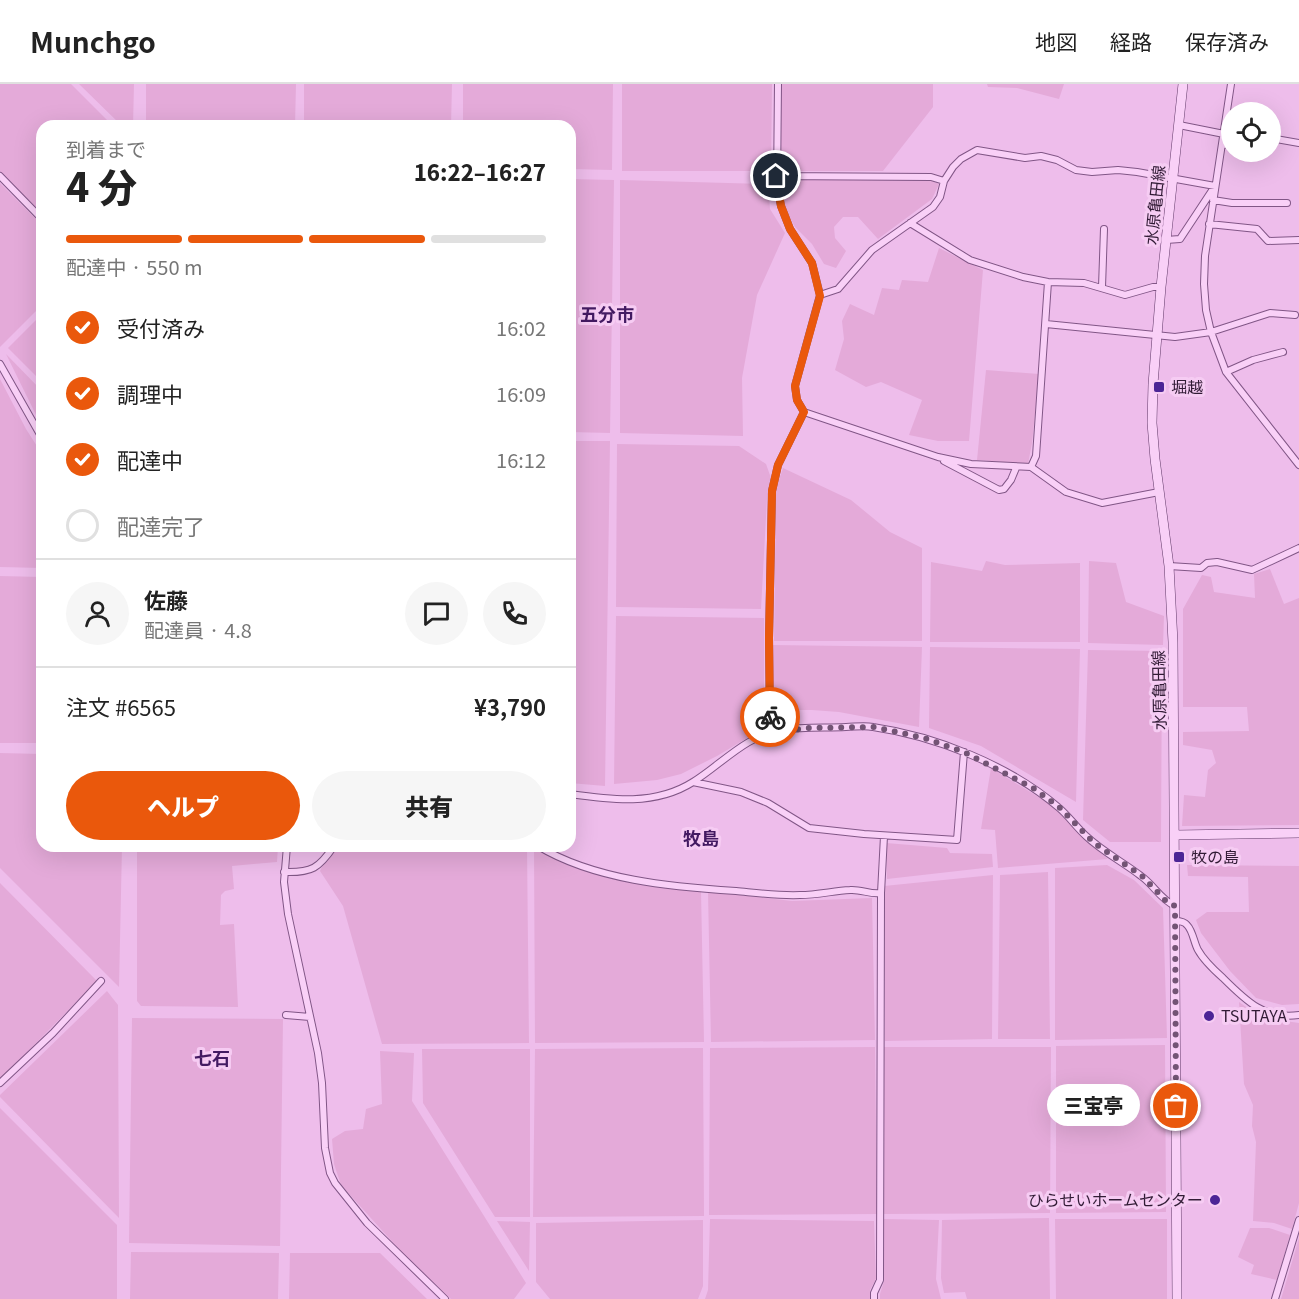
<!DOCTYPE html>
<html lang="ja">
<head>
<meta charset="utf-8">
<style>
  body { margin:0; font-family:Georgia,"Noto Sans JP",serif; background:#f6f6f6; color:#222; height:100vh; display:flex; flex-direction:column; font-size:22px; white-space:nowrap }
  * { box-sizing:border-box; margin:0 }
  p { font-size:20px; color:#767676 }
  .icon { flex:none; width:33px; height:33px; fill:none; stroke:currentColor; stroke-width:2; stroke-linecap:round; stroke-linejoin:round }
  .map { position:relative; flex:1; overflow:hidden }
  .panel { position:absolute; left:36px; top:36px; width:540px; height:732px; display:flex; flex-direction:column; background:#fff; border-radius:18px; box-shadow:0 6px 24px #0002 }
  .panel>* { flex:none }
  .controls { position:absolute; left:1221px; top:18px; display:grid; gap:12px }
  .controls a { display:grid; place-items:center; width:60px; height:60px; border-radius:50%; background:#fff; box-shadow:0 6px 24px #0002; font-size:30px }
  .pin { position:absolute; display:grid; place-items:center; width:51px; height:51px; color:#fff; margin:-26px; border:3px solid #fff; border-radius:50%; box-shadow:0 2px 6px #0007 }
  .courier { position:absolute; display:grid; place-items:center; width:60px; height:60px; margin:-30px; border:4px solid #ea580c; border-radius:50%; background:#fff; color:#222; box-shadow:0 2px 8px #0007 }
  .bubble { position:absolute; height:42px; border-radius:21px; background:#fff; box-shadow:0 6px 24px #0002; font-size:20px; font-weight:800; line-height:42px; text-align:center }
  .head em { font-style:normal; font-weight:800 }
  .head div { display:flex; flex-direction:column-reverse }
  .head { display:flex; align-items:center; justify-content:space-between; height:102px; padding:0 30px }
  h1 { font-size:39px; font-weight:800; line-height:45px }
  .bar { display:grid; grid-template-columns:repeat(4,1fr); gap:9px 6px; align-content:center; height:72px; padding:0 30px }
  .bar i { height:8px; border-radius:4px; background:#e0e0e0 }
  .bar .current { background:#ea580c }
  .bar p { grid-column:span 4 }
  .line { display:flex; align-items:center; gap:15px; padding:0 30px; border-top:2px solid #e0e0e0 }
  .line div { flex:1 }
  .round { display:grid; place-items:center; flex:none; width:63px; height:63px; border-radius:32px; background:#f6f6f6 }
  ol { padding:0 30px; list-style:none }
  li { display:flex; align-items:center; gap:18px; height:66px }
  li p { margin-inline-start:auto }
  li .icon { padding:6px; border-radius:50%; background:#ea580c; color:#fff; stroke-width:4 }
  li:last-child { color:#767676 }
  li i { width:33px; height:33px; border:3px solid #e0e0e0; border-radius:50% }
  .button { display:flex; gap:12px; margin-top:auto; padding:12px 30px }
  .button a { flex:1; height:69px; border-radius:36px; background:#ea580c; color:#fff; font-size:24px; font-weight:800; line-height:69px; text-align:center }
  .button a+a { background:#f6f6f6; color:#222 }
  header { display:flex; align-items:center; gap:36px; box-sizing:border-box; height:84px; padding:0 30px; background:#fff; border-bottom:2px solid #e0e0e0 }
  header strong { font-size:28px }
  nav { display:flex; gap:33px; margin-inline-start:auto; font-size:21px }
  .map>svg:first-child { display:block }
</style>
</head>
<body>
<header>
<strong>Munchgo</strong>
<nav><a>地図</a><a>経路</a><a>保存済み</a></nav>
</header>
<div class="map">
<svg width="1299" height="1215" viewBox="0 0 1299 1215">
  <rect width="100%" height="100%" fill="#eebdeb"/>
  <!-- farmland -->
  <path fill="#e4aad9" d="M0,0H71L113,42H42V131L0,89Z
    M79,0H134L133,42H122Z
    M146,0H296L295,42H146Z
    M304,0H452L451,42H304Z
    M463,0H613L612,86L570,85V42H463Z
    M622,0H772L771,87H622Z
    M781,0H933V23L883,87H780Z
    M987,0H1064L1059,15L1017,4L988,3Z
    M570,95L614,96L610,349L570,348Z
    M779,95L930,96L939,100L932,115L878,155L858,133H843L834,143L835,154L846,167L836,184L824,180L812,160L795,143L784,123Z
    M620,96L768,100L770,125L785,149L757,211L742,294L743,352L620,349Z
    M0,99L42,141V221L0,263Z
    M939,164L983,186L969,357H938L909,351L922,316L881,298L866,303L835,286L844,255L842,237L850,220L874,231L882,204L899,206L902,196L928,198Z
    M42,230V298L8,264Z
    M6,270L42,307V342L40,339Z
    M986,286L1039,290L1032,359L1028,380L977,376Z
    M0,295L26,345L42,370V484L0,483Z
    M570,357H610L605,702L570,699Z
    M617,360L739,362L766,380L771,394L767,415L761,525L616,523Z
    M783,384L851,416L890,448L922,464V557H774L776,404Z
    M986,477L1005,481L1080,479V558H930L931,478L982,487Z
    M1089,477L1116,479L1126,518L1164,532L1163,561L1088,559Z
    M1270,485L1284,520L1299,514V741L1182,742L1184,711L1205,713L1208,686L1216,679L1212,666L1183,661V648L1249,647L1247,623H1183V525L1202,491L1211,493L1214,508L1255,514L1254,490Z
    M0,492L42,493V659H0Z
    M616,532L764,534V644L717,672L681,690L657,696L614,700Z
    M772,561L922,563L919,643L839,628L812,626H790L774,633Z
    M930,563L1080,565L1076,718L981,662L929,644Z
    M1088,566L1162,567L1161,758H1110L1083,736Z
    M0,669L42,670V762H122L119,903L0,784Z
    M991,684L1050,720L1082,752L1108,775L998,784L995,746L981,745Z
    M886,759L947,764L950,769L992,770L993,783L887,795Z
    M137,762H278L277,778L232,782L234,805L225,807L221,811L220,841L234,840L238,923L141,922L137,917Z
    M332,762H527L529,959L382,960L343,822L320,787Z
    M534,762H546L600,790L701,807L704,958L535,959Z
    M1107,781L1134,796L1163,824L1167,954L1055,956V784Z
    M1187,781L1299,782V920L1282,921L1256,914L1230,887L1201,849L1196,836L1207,828H1249L1248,793L1188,792Z
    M1048,788L1050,955H998L1000,791Z
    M993,791L992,955L885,957L884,802Z
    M0,799L97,897L0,996Z
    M708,807L792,817L872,814L875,956L711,958Z
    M107,907L118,921L119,1134L0,1013V1011Z
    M1239,918L1266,937L1271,935L1299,939V1119L1292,1145L1274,1139L1253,1137L1256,1058L1252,1042L1253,1021L1244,1000Z
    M132,934L283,935L280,1162L129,1159Z
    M1165,961L1166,1128L1056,1129V962Z
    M875,963L877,1130L709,1131L710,964Z
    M884,963H1051L1050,1129L884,1130Z
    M703,964L704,1132L533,1133L535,965Z
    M422,965H530V1133H495L423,1019Z
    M380,967L414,969L412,1017L526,1199L514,1215H451L407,1174L341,1101L334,1080L332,1055L345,1047L363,1045L366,1025L382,1020Z
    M0,1024L117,1141V1215H0Z
    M1049,1134L1050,1215H967L965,1208L944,1209L941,1194L942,1136Z
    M710,1135L874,1137L876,1195L870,1206V1215H705L708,1206Z
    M884,1135L939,1136L936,1195L941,1215H880V1210L884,1197Z
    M1055,1135H1167V1215H1056Z
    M703,1136V1202L698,1215H550L536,1198V1139Z
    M497,1137L530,1138L529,1187Z
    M1250,1144H1269L1290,1151L1277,1196L1251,1190L1254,1181L1238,1173Z
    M1299,1154V1215H1281Z
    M131,1168L279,1169L278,1215H130Z
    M290,1169H380L427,1215H289Z"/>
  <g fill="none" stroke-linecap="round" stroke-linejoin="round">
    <!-- street casing -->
    <g stroke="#815686" stroke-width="8">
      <path id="street" d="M778,0L777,102L781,122L790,145L812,179L820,211L795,302L797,316L804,328L938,373L971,380L1031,383L1066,408L1102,419L1159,408
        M1231,0L1205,172L1204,200L1206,226L1211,248L1226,288L1299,381
        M1179,41L1224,50
        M1270,54L1299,59
        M1222,60L1232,61
        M0,92L42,135
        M776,92L931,93L944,97
        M1213,116L1232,119H1287
        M910,139L970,176L1023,193L1048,198L1084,199L1125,211L1153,203H1161
        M1209,140L1257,145L1268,157L1299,156
        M1102,203L1104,145
        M820,211L838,205L872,166L933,123L940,113L944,97L953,83L961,75L977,66L1025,74L1041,72L1057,76L1076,86L1092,88L1118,86L1137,88L1215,102L1180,155L1166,156
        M1046,240L1175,253L1211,248L1270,229L1295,231
        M0,280L42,354
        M1226,288L1253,276L1283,268
        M944,377L999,406L1004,405L1011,396L1016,384
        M1031,383L1036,372L1048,198
        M1169,482L1201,484L1207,479L1217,478L1252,486L1299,464
        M770,648L769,554L772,407L778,381L804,328
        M693,698L741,708L768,719L809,744L864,750L957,756L964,668
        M570,710C612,716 655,722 693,698C722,680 746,651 782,646C803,643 824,644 846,643C854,643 864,641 873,643C935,652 1009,681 1058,723C1068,731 1076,743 1086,752C1103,768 1123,778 1141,792C1154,801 1160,815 1175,822
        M287,762L284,798L288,830L318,969L322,999L325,1064L330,1089L335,1099L367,1139L445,1215
        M538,762C594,796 672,803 736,807C757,809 779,812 800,811C817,811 833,807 850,806C861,805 871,811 881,809
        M284,788C312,789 319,784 334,762
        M1175,837C1179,837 1184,837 1187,841C1193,847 1194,859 1198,866C1204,877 1214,886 1223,894C1246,917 1265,936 1299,931
        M286,931L310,933
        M0,999L53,949L101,897
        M874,1215V1209L880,1196L881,809L884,752
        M1275,1215L1299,1136"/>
    </g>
    <!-- secondary casing -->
    <g stroke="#613968" stroke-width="10">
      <path id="secondary" d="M1175,751L1299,749
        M1177,1215L1173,558L1169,482L1155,375L1152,339L1153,300L1161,203L1183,0"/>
    </g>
    <!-- street -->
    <use href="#street" stroke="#f9d0f7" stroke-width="6"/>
    <!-- secondary -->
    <use href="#secondary" stroke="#f9d0f7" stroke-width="9"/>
  </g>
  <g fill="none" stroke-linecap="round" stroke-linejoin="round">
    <!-- done -->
    <path stroke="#735475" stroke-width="6" stroke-dasharray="0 10.8" d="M770,633V648L810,644L874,643L924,654L964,668L1033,704L1059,723L1094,759L1142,792L1167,818L1175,822L1176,1022"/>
    <!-- route -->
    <path stroke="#ea580c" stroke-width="8" d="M770,633L769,554L772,407L778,381L804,328L797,316L795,302L820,212L812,179L790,145L781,122L776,92"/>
  </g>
  <!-- markers -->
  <g fill="#4c2596" stroke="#f6ccf3" stroke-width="2">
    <rect x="1153" y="297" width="12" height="12" rx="3"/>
    <rect x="1173" y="767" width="12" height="12" rx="3"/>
    <circle cx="1209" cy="932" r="6"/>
    <circle cx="1215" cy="1116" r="6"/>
  </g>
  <g text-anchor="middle" stroke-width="6" stroke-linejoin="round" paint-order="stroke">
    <!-- street labels -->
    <g font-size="16" fill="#311b35" stroke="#f6ccf3">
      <text transform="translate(1155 121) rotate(-84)" y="6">水原亀田線</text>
      <text transform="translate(1159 606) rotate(-91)" y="6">水原亀田線</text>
    </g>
    <!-- poi labels -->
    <g font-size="16" fill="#311b35" stroke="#f6ccf3" text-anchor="start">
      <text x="1171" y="309">堀越</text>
      <text x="1191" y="779">牧の島</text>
      <text x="1221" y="938">TSUTAYA</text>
      <text x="1203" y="1122" text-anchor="end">ひらせいホームセンター</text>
    </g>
    <!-- neighbourhood labels -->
    <g font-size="18" font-weight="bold" fill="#431a62" stroke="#f6ccf3">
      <text x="607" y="237">五分市</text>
      <text x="701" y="761">牧島</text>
      <text x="212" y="981">七石</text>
    </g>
  </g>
</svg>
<div class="controls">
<a><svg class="icon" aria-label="locate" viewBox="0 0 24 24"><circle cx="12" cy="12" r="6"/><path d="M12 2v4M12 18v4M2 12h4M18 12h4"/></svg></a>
</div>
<div class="pin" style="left:1176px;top:1022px;background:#ea580c"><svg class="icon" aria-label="bag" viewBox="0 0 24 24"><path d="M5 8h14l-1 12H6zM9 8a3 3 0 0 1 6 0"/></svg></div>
<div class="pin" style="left:776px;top:92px;background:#1f2937"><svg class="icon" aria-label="home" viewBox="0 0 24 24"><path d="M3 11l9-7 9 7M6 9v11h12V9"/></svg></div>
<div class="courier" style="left:770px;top:633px"><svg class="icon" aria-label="bike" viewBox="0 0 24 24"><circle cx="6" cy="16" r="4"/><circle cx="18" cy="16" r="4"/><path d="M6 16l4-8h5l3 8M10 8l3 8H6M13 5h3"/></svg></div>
<div class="bubble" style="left:1047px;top:1000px;width:93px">三宝亭</div>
<section class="panel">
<div class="head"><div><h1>4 分</h1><p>到着まで</p></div><em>16:22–16:27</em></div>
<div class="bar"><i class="current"></i><i class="current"></i><i class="current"></i><i></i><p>配達中 · 550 m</p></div>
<ol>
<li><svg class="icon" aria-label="check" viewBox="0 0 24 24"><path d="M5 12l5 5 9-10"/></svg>受付済み<p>16:02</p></li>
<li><svg class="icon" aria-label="check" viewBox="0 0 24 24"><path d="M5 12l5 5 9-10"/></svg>調理中<p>16:09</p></li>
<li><svg class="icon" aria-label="check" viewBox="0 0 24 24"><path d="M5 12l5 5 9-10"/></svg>配達中<p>16:12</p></li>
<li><i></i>配達完了</li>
</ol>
<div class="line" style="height:108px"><a class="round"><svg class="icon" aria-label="person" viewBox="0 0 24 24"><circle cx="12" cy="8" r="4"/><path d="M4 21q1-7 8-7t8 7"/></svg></a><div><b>佐藤</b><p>配達員 · 4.8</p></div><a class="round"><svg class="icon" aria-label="chat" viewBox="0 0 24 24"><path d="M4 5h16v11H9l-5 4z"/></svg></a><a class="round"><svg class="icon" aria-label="phone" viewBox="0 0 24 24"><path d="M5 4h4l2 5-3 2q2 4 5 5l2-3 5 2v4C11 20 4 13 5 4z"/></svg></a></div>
<div class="line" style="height:78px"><div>注文 #6565</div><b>¥3,790</b></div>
<div class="button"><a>ヘルプ</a><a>共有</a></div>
</section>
</div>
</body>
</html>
